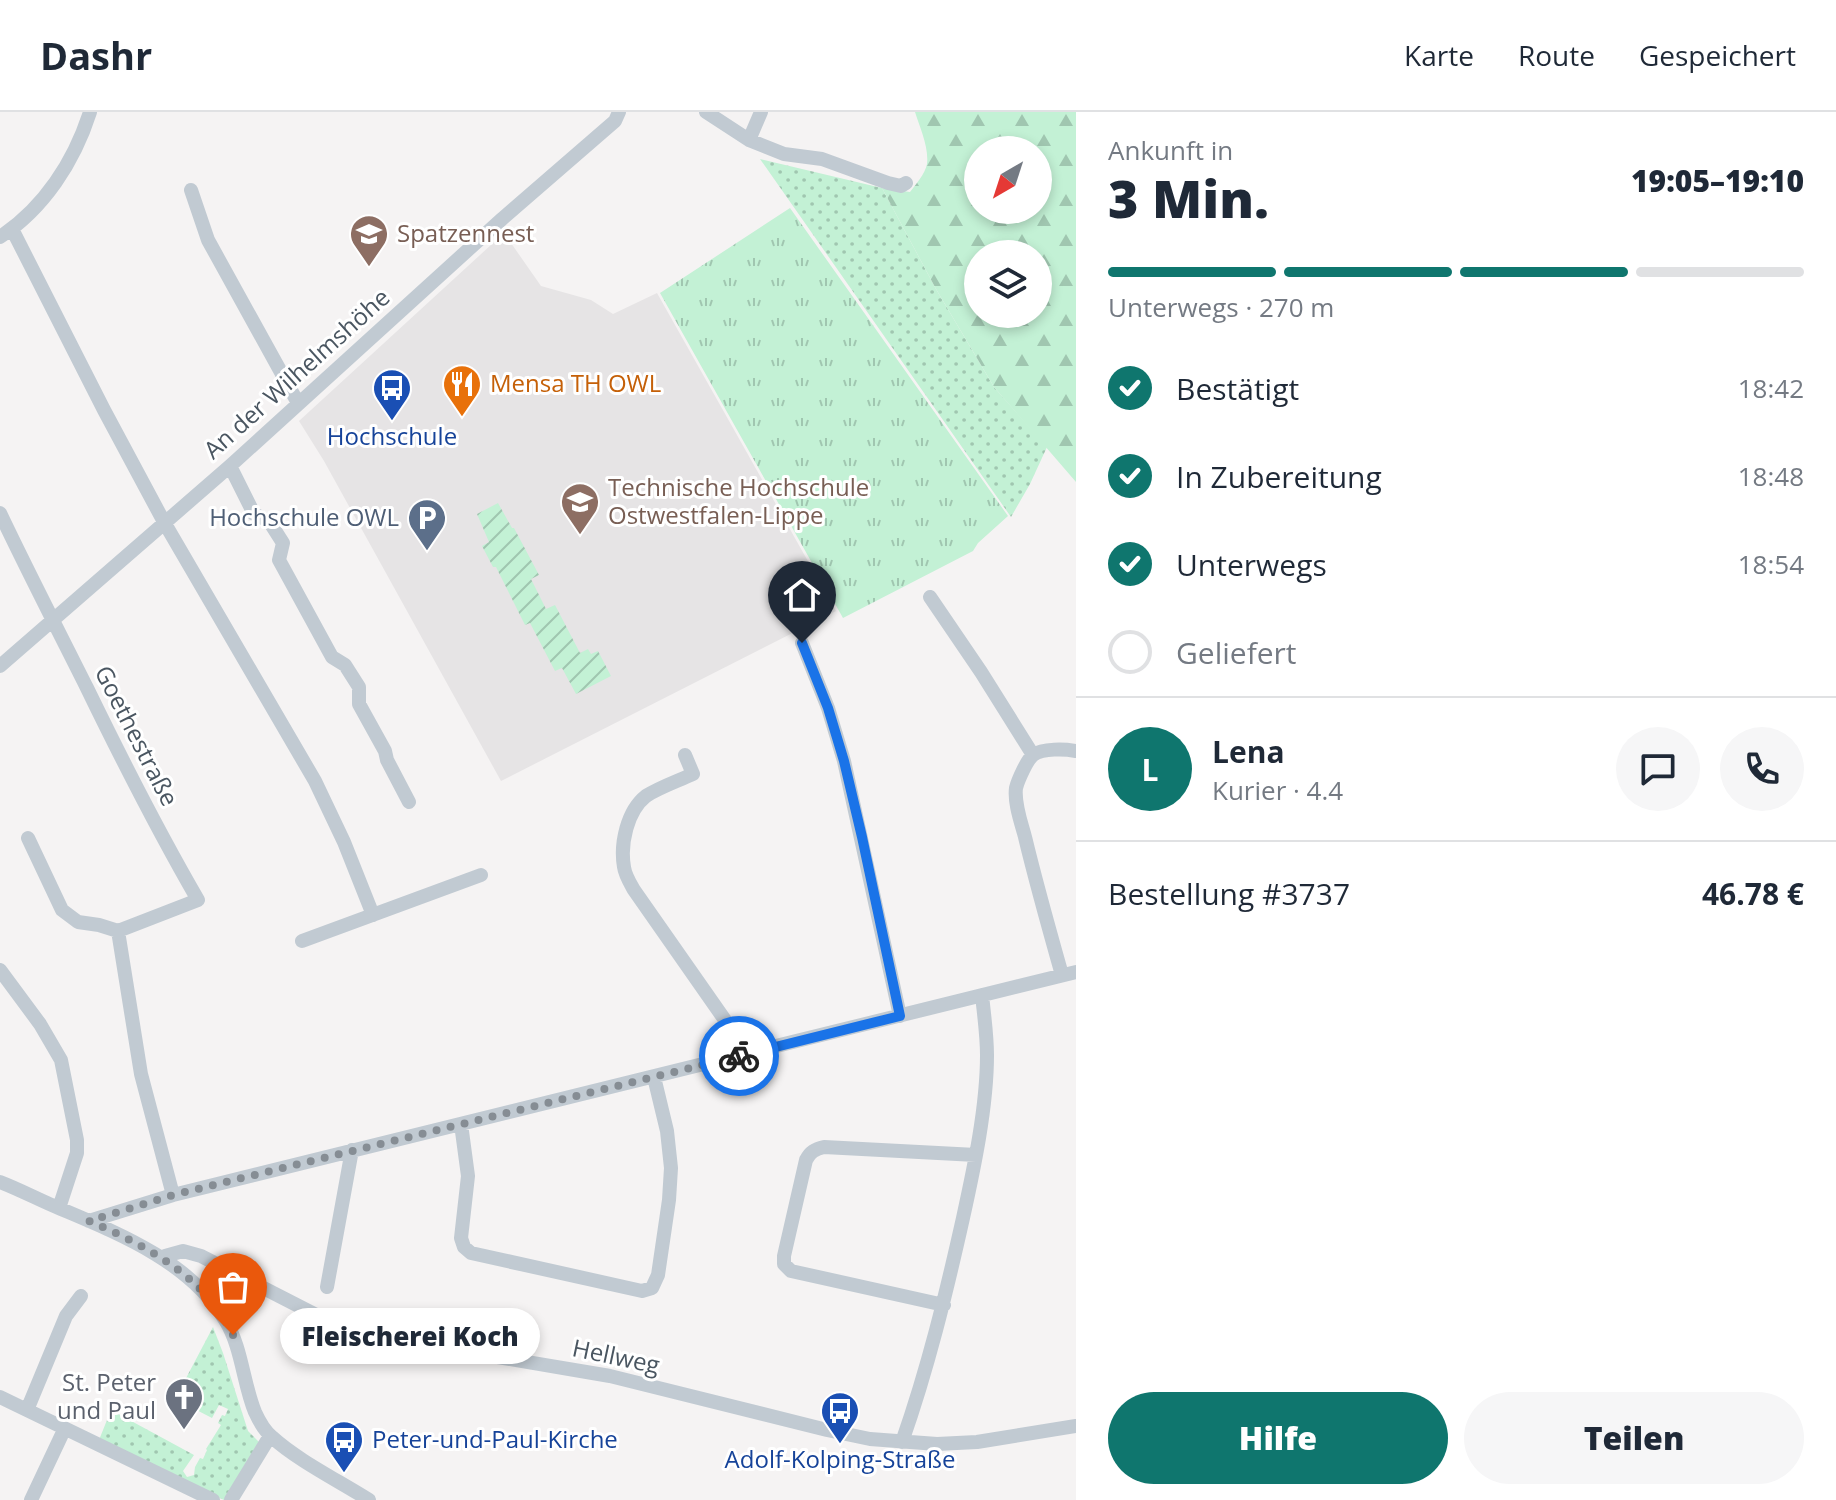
<!DOCTYPE html>
<html lang="de">
<head>
<meta charset="utf-8">
<style>
  body { margin:0; font-family:"Open Sans",sans-serif; background:#f6f6f7; color:#1f2937; height:100vh; display:flex; flex-direction:column; font-size:30px; white-space:nowrap }
  * { box-sizing:border-box; margin:0 }
  p { font-size:26px; color:#747a83 }
  .icon { flex:none; width:44px; height:44px; fill:none; stroke:currentColor; stroke-width:2; stroke-linecap:round; stroke-linejoin:round }
  .map { position:relative; flex:1; overflow:hidden }
  .sheet { display:flex; flex-direction:column; background:#fff; width:760px }
  .sheet>* { flex:none }
  .needle { width:52px; rotate:219deg }
  .controls { position:absolute; left:964px; top:24px; display:grid; gap:16px }
  .controls a { display:grid; place-items:center; width:88px; height:88px; border-radius:50%; background:#fff; box-shadow:0 4px 12px #0003; font-size:40px }
  .pin { position:absolute; display:grid; place-items:center; width:68px; height:68px; color:#fff; margin:-82px -34px; border-radius:50% 50% 50% 0; rotate:-45deg; box-shadow:0 0 8px #0007 }
  .pin .icon { rotate:45deg }
  .courier { position:absolute; display:grid; place-items:center; width:80px; height:80px; margin:-40px; border:6px solid #1a73e8; border-radius:50%; background:#fff; color:#222; box-shadow:0 2px 10px #0007 }
  .bubble { position:absolute; height:56px; border-radius:28px; background:#fff; box-shadow:0 4px 12px #0003; font-size:26px; font-weight:800; line-height:56px; text-align:center }
  .headline em { font-style:normal; font-weight:800 }
  .headline div { display:flex; flex-direction:column-reverse }
  .headline { display:flex; align-items:center; justify-content:space-between; height:136px; padding:0 32px }
  h1 { font-size:52px; font-weight:800; line-height:60px }
  .bar { display:grid; grid-template-columns:repeat(4,1fr); gap:12px 8px; align-content:center; height:96px; padding:0 32px }
  .bar i { height:10px; border-radius:6px; background:#e0e1e3 }
  .bar .current { background:#0f766e }
  .bar p { grid-column:span 4 }
  .line { display:flex; align-items:center; gap:20px; padding:0 32px; border-top:2px solid #e0e1e3 }
  .line div { flex:1 }
  .round { display:grid; place-items:center; flex:none; width:84px; height:84px; border-radius:42px; background:#f6f6f7 }
  ol { padding:0 32px; list-style:none }
  li { display:flex; align-items:center; gap:24px; height:88px }
  li p { margin-inline-start:auto }
  li .icon { padding:8px; border-radius:50%; background:#0f766e; color:#fff; stroke-width:4 }
  li:last-child { color:#747a83 }
  li i { width:44px; height:44px; border:4px solid #e0e1e3; border-radius:50% }
  .cta { display:flex; gap:16px; margin-top:auto; padding:16px 32px }
  .cta a { flex:1; height:92px; border-radius:48px; background:#0f766e; color:#fff; font-size:32px; font-weight:800; line-height:92px; text-align:center }
  .cta a+a { background:#f6f6f7; color:#1f2937 }
  header { display:flex; align-items:center; gap:48px; box-sizing:border-box; height:112px; padding:0 40px; background:#fff; border-bottom:2px solid #e0e1e3 }
  header strong { font-size:38px }
  nav { display:flex; gap:44px; margin-inline-start:auto; font-size:28px }
  main { display:flex; flex:1; min-height:0 }
  .map>svg:first-child { display:block }
</style>
</head>
<body>
<header>
<strong>Dashr</strong>
<nav><a>Karte</a><a>Route</a><a>Gespeichert</a></nav>
</header>
<main>
<div class="map">
<svg width="1076" height="1388" viewBox="0 0 1076 1388">
  <defs>
    <pattern id="grass-dots" width="8" height="8" patternUnits="userSpaceOnUse" patternTransform="scale(2)"><rect width="8" height="8" fill="#c3f1d5"/><path d="M2 2h.1M6 6h.1" fill="none" stroke="#a0c6b0" stroke-width="1.8" stroke-linecap="round"/></pattern>
    <pattern id="forest-firs" width="22" height="20" patternUnits="userSpaceOnUse" patternTransform="scale(2)"><rect width="22" height="20" fill="#c3f1d5"/><path d="M5 1l3.5 6h-7zM16 11l3.5 6h-7z" fill="#a0c6b0"/></pattern>
    <pattern id="park-tufts" width="24" height="20" patternUnits="userSpaceOnUse" patternTransform="scale(2)"><rect width="24" height="20" fill="#c3f1d5"/><path d="M3 7l-1-3M5 7V3M7 7l1-3M15 17l-1-3M17 17v-4M19 17l1-3" fill="none" stroke="#a0c6b0"/></pattern>
    <pattern id="garden-furrows" width="10" height="10" patternUnits="userSpaceOnUse" patternTransform="scale(2)"><rect width="10" height="10" fill="#c3f1d5"/><path d="M-1 1l2-2M0 10L10 0M9 11l2-2" fill="none" stroke="#a0c6b0"/></pattern>
  </defs>
  <rect width="100%" height="100%" fill="#f5f3f3"/>
  <!-- education -->
  <path fill="#e6e4e5" d="M504,121L541,174L591,188L613,202L657,181L836,499L501,669L324,349L299,309Z"/>
  <!-- grass -->
  <path fill="url(#grass-dots)" d="M760,47L882,76L936,177L994,275L1047,335L1030,372L1011,405Z
    M213,1215L223,1241L248,1319L261,1332L224,1388L99,1328L111,1298L194,1343L183,1359L187,1365L194,1363L195,1355L200,1346L203,1347L207,1338L206,1337L221,1313L218,1311L222,1303L225,1304L228,1297L219,1293L212,1306L175,1287Z"/>
  <!-- forest -->
  <path fill="url(#forest-firs)" fill-rule="evenodd" d="M915,0H1076V370L994,275L936,177L882,76L910,80C916,72 925,62 927,52C929,35 920,16 915,0ZM978,38H1038V98H978ZM978,142H1038V202H978Z"/>
  <!-- park -->
  <path fill="url(#park-tufts)" d="M790,96L1008,404L978,431L973,439L843,506L660,181Z"/>
  <!-- garden -->
  <path fill="url(#garden-furrows)" d="M498,391L512,416H514L539,463L531,467L546,497L555,493L580,541L588,537L591,542L598,539L611,564L576,582L562,556L555,559L530,511L525,513L496,455H493L482,434L489,430L477,402Z"/>
  <g fill="none" stroke-linecap="round" stroke-linejoin="round">
    <!-- street -->
    <path stroke="#c1cad2" stroke-width="14" d="M706,0L749,28L784,42L822,47L888,71L901,74L906,71
      M749,28L761,0
      M191,78L208,128L298,291
      M12,117L104,298L164,410L315,669L344,730L373,803
      M0,125C44,96 74,50 90,0
      M230,354L254,402L269,409L283,431L279,448L332,545L345,553L359,575V592L385,639L387,648L409,690
      M0,401C28,460 58,518 87,576C122,648 158,719 198,788L118,819
      M930,485L981,560L1033,643
      M802,531L828,596L844,649L900,904
      M0,554L230,354L502,107L615,9L619,0
      M685,643L693,662C678,669 660,675 646,684C627,699 620,732 624,755C625,763 630,771 634,778L748,941
      M28,726L62,798L78,810L99,813L118,819L141,962L173,1083
      M302,829L481,763
      M0,858L40,912L61,948L77,1028V1041L59,1096
      M1062,863C1049,817 1036,771 1025,725C1021,710 1014,691 1016,676C1018,668 1027,648 1033,643C1043,636 1065,637 1076,639
      M461,1012L468,1064L461,1126L464,1135L471,1141L642,1179L652,1176L658,1163L669,1088L671,1056L667,1019L654,965
      M0,1070C21,1078 41,1089 61,1097C120,1122 190,1150 225,1208C242,1235 243,1271 255,1300C259,1309 265,1319 272,1325C297,1348 339,1369 369,1388
      M89,1109L173,1083L1076,860
      M163,1147L165,1144L183,1139L201,1144L324,1207L385,1226L610,1264L827,1318L870,1327L937,1332L977,1330L1076,1314
      M327,1175L352,1038
      M944,1193L791,1159L784,1152V1144L806,1048C810,1040 815,1037 824,1035L976,1043
      M0,1285L213,1388
      M27,1298L66,1204L81,1184
      M902,1330C928,1256 946,1182 963,1106C974,1056 987,995 987,943C987,923 984,903 982,883
      M31,1388L64,1318
      M231,1388L270,1324"/>
  </g>
  <g fill="none" stroke-linecap="round" stroke-linejoin="round">
    <!-- done -->
    <path stroke="#868d94" stroke-width="8" stroke-dasharray="0 14.4" d="M233,1223C206,1165 145,1133 89,1109L173,1083L739,944"/>
    <!-- route -->
    <path stroke="#1a73e8" stroke-width="10" d="M739,944L900,904L862,725L844,649L828,596L802,531"/>
  </g>
  <!-- icons -->
  <defs>
    <g id="school-pin" transform="scale(2)"><path d="M0 17L-7.5 6A9.5 9.5 0 1 1 7.5 6Z" fill="#8d6e63" stroke="#fff"/><path d="M0-5L7-2L0 1L-7-2ZM-4 1L0 2.5L4 1V4Q0 6-4 4Z" fill="#fff"/></g>
    <g id="restaurant-pin" transform="scale(2)"><path d="M0 17L-7.5 6A9.5 9.5 0 1 1 7.5 6Z" fill="#e8710a" stroke="#fff"/><path d="M-5-6h1v4h1v-4h1v4h1v-4h1v5L-1.5 .5V6h-2V.5L-5-1ZM5-6V6H3V1.5H1.5Q1.5-4 5-6Z" fill="#fff"/></g>
    <g id="bus-pin" transform="scale(2)"><path d="M0 17L-7.5 6A9.5 9.5 0 1 1 7.5 6Z" fill="#1a4fb4" stroke="#fff"/><path d="M-5-6H5V4H4V6H2V4H-2V6H-4V4H-5ZM-3.5-4V0h7V-4ZM-3.5 1.2v1.5H-2V1.2ZM2 1.2v1.5H3.5V1.2Z" fill="#fff"/></g>
    <g id="university-pin" transform="scale(2)"><path d="M0 17L-7.5 6A9.5 9.5 0 1 1 7.5 6Z" fill="#8d6e63" stroke="#fff"/><path d="M0-5L7-2L0 1L-7-2ZM-4 1L0 2.5L4 1V4Q0 6-4 4Z" fill="#fff"/></g>
    <g id="parking-pin" transform="scale(2)"><path d="M0 17L-7.5 6A9.5 9.5 0 1 1 7.5 6Z" fill="#5c6f8a" stroke="#fff"/><path d="M-3.5-5.5H1a3.5 3.5 0 0 1 0 7H-1V5.5H-3.5ZM-1-3.4V-.6H.8a1.4 1.4 0 0 0 0-2.8Z" fill="#fff"/></g>
    <g id="church-pin" transform="scale(2)"><path d="M0 17L-7.5 6A9.5 9.5 0 1 1 7.5 6Z" fill="#6b7280" stroke="#fff"/><path d="M-1.2-6h2.4v3.5h3.3v2.4h-3.3V6h-2.4V-.1h-3.3v-2.4h3.3Z" fill="#fff"/></g>
  </defs>
  <g fill-rule="evenodd">
    <use href="#school-pin" x="369" y="122"/>
    <use href="#restaurant-pin" x="462" y="272"/>
    <use href="#bus-pin" x="392" y="276"/>
    <use href="#university-pin" x="580" y="390"/>
    <use href="#parking-pin" x="427" y="406"/>
    <use href="#church-pin" x="184" y="1285"/>
    <use href="#bus-pin" x="840" y="1299"/>
    <use href="#bus-pin" x="344" y="1328"/>
  </g>
  <g text-anchor="middle" stroke-width="6" stroke-linejoin="round" paint-order="stroke">
    <!-- education labels -->
    <g font-size="24" fill="#785e54" stroke="#fff" text-anchor="start">
      <text x="397" y="130">Spatzennest</text>
      <text x="608" y="384">Technische Hochschule<tspan x="608" dy="28">Ostwestfalen-Lippe</tspan></text>
    </g>
    <!-- street labels -->
    <g font-size="24" fill="#4a5661" stroke="#fff">
      <text transform="translate(297 262) rotate(-42)" y="8">An der Wilhelmshöhe</text>
      <text transform="translate(136 624) rotate(63)" y="8">Goethestraße</text>
      <text transform="translate(616 1245) rotate(12)" y="8">Hellweg</text>
    </g>
    <!-- food labels -->
    <g font-size="24" fill="#c56008" stroke="#fff" text-anchor="start">
      <text x="490" y="280">Mensa TH OWL</text>
    </g>
    <!-- transit labels -->
    <g font-size="24" fill="#164399" stroke="#fff">
      <text x="392" y="333">Hochschule</text>
      <text x="372" y="1336" text-anchor="start">Peter-und-Paul-Kirche</text>
      <text x="840" y="1356">Adolf-Kolping-Straße</text>
    </g>
    <!-- service labels -->
    <g font-size="24" fill="#4e5e75" stroke="#fff" text-anchor="end">
      <text x="399" y="414">Hochschule OWL</text>
    </g>
    <!-- worship labels -->
    <g font-size="24" fill="#5b616d" stroke="#fff" text-anchor="end">
      <text x="156" y="1279">St. Peter<tspan x="156" dy="28">und Paul</tspan></text>
    </g>
  </g>
</svg>
<div class="controls">
<a><svg class="needle" viewBox="-14 -14 28 28"><path d="M0-13l5 13h-10z" fill="#e53935"/><path d="M0 13l5-13h-10z" fill="#747a83"/></svg></a>
<a><svg class="icon" aria-label="layers" viewBox="0 0 24 24"><path d="M12 4l9 5-9 5-9-5zM3 14l9 5 9-5"/></svg></a>
</div>
<div class="pin" style="left:233px;top:1223px;background:#ea580c"><svg class="icon" aria-label="bag" viewBox="0 0 24 24"><path d="M5 8h14l-1 12H6zM9 8a3 3 0 0 1 6 0"/></svg></div>
<div class="pin" style="left:802px;top:531px;background:#1f2937"><svg class="icon" aria-label="home" viewBox="0 0 24 24"><path d="M3 11l9-7 9 7M6 9v11h12V9"/></svg></div>
<div class="courier" style="left:739px;top:944px"><svg class="icon" aria-label="bike" viewBox="0 0 24 24"><circle cx="6" cy="16" r="4"/><circle cx="18" cy="16" r="4"/><path d="M6 16l4-8h5l3 8M10 8l3 8H6M13 5h3"/></svg></div>
<div class="bubble" style="left:280px;top:1196px;width:260px">Fleischerei Koch</div>
</div>
<section class="sheet">
<div class="headline"><div><h1>3 Min.</h1><p>Ankunft in</p></div><em>19:05–19:10</em></div>
<div class="bar"><i class="current"></i><i class="current"></i><i class="current"></i><i></i><p>Unterwegs · 270 m</p></div>
<ol>
<li><svg class="icon" aria-label="check" viewBox="0 0 24 24"><path d="M5 12l5 5 9-10"/></svg>Bestätigt<p>18:42</p></li>
<li><svg class="icon" aria-label="check" viewBox="0 0 24 24"><path d="M5 12l5 5 9-10"/></svg>In Zubereitung<p>18:48</p></li>
<li><svg class="icon" aria-label="check" viewBox="0 0 24 24"><path d="M5 12l5 5 9-10"/></svg>Unterwegs<p>18:54</p></li>
<li><i></i>Geliefert</li>
</ol>
<div class="line" style="height:144px"><b class="round" style="background:#0f766e;color:#fff">L</b><div><b>Lena</b><p>Kurier · 4.4</p></div><a class="round"><svg class="icon" aria-label="chat" viewBox="0 0 24 24"><path d="M4 5h16v11H9l-5 4z"/></svg></a><a class="round"><svg class="icon" aria-label="phone" viewBox="0 0 24 24"><path d="M5 4h4l2 5-3 2q2 4 5 5l2-3 5 2v4C11 20 4 13 5 4z"/></svg></a></div>
<div class="line" style="height:104px"><div>Bestellung #3737</div><b>46.78 €</b></div>
<div class="cta"><a>Hilfe</a><a>Teilen</a></div>
</section>
</main>
</body>
</html>
